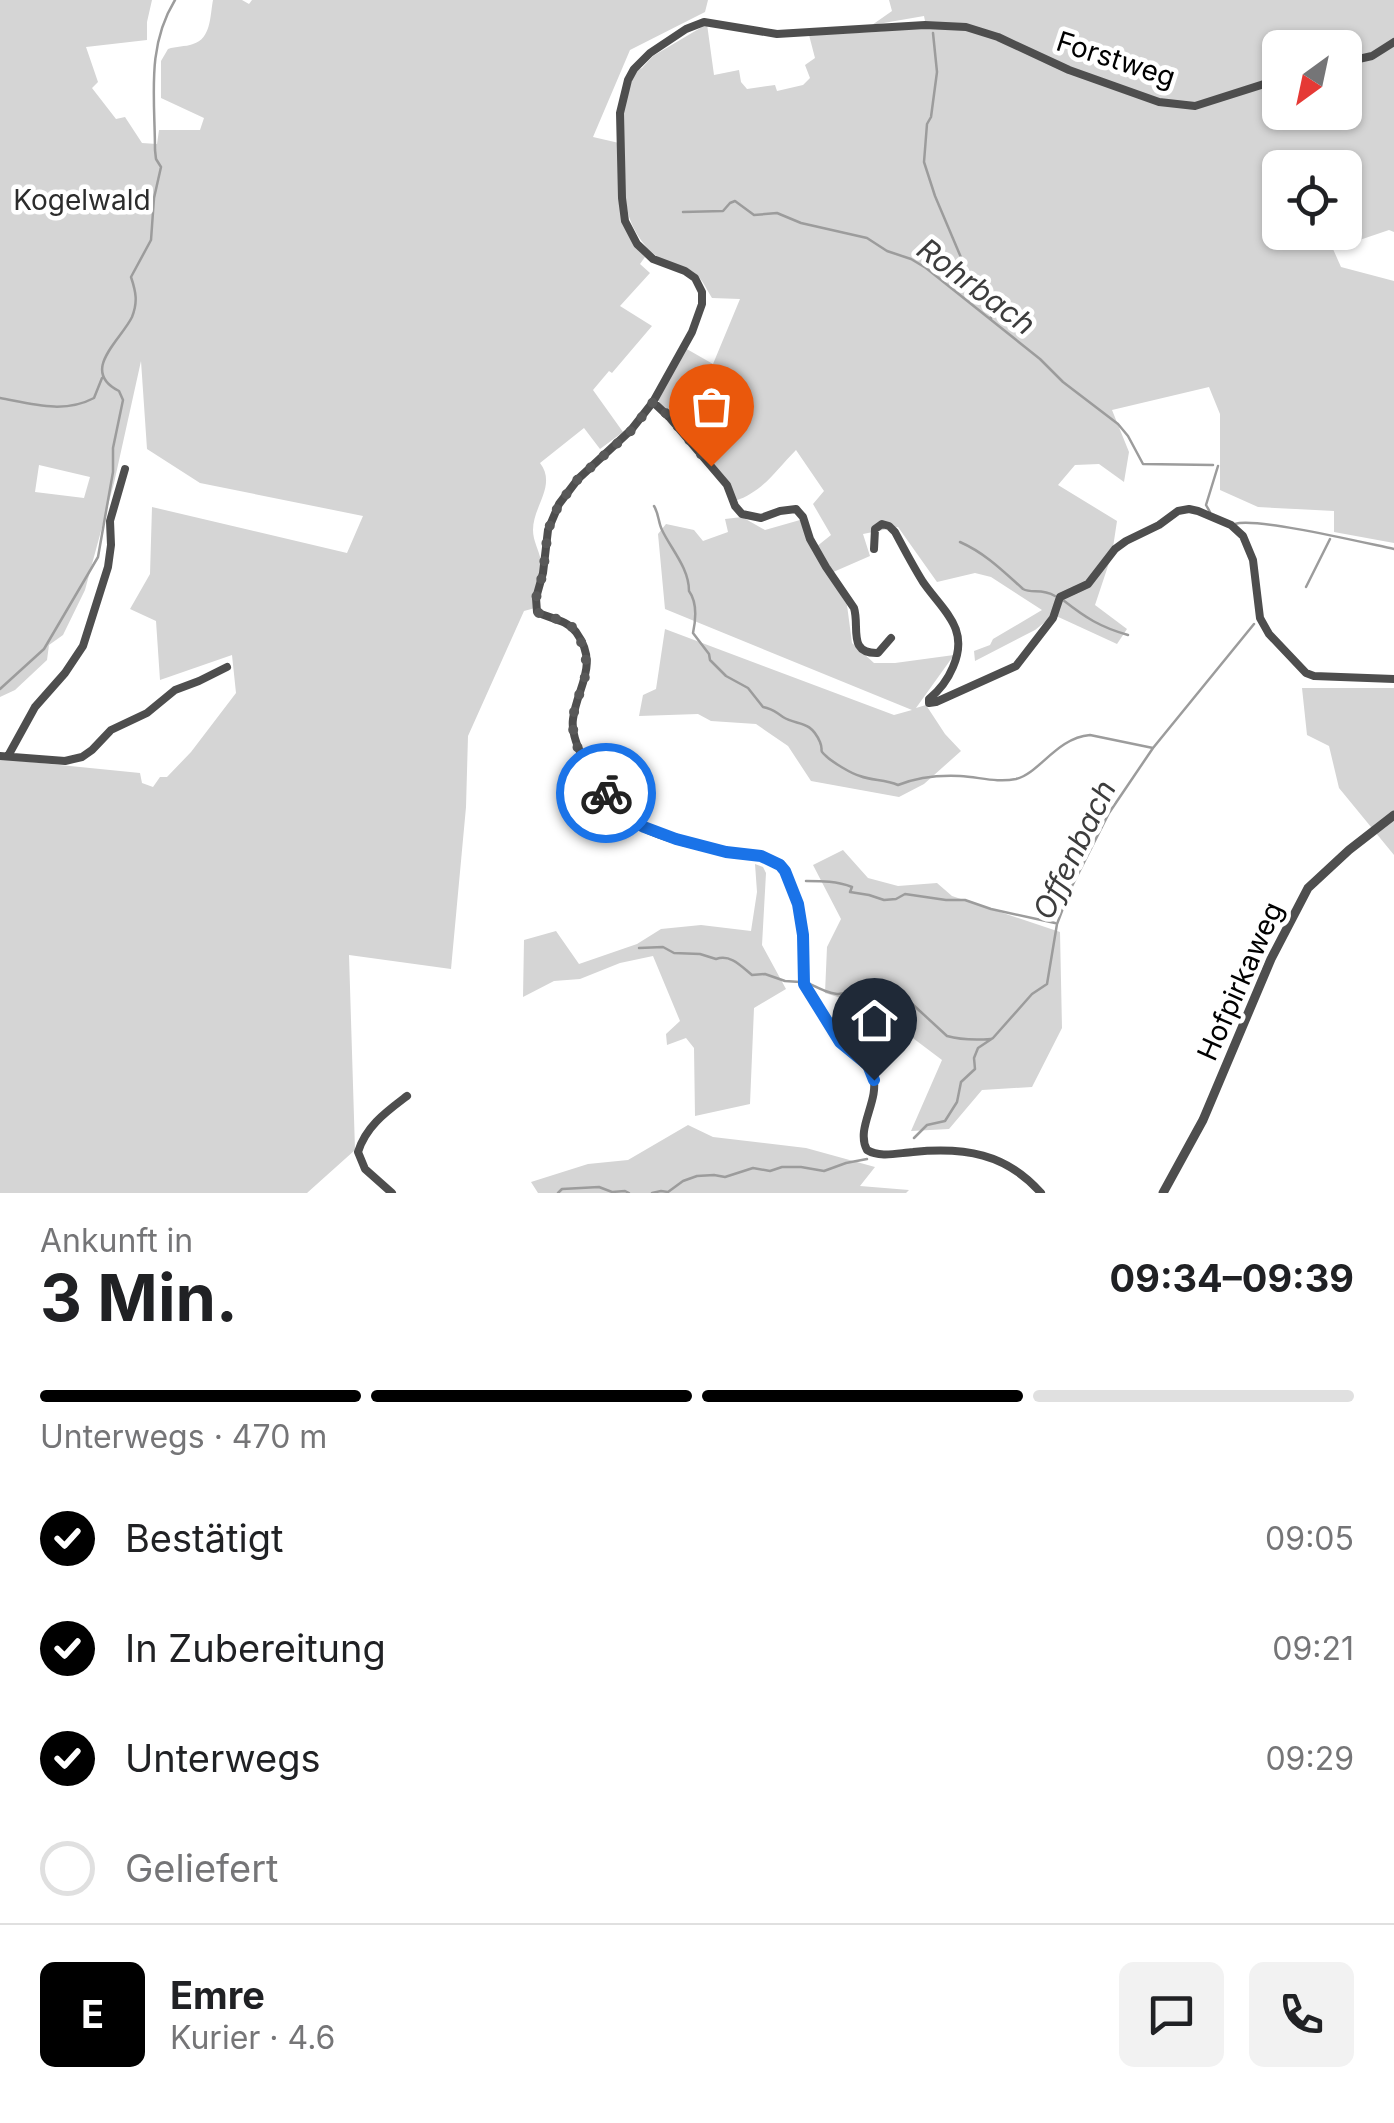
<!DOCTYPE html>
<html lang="de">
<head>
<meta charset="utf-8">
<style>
  body { margin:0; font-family:Inter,sans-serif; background:#f2f2f2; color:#202124; height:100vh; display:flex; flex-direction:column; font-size:38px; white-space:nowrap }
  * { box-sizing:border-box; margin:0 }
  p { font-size:32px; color:#757577 }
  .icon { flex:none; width:55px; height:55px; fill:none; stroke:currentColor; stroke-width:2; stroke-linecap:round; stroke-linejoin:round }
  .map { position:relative; height:1193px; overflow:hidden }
  .details { display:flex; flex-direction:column; background:#fff; flex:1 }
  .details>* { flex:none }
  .needle { width:65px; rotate:213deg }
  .controls { position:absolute; left:1262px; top:30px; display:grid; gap:20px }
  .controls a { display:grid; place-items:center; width:100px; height:100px; border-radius:15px; background:#fff; box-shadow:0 2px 8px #0004; font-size:50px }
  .pin { position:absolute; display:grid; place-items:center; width:85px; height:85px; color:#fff; margin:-102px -42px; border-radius:50% 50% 50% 0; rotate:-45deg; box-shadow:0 0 10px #0007 }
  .pin .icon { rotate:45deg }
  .courier { position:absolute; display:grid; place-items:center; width:100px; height:100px; margin:-50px; border:8px solid #1a73e8; border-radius:50%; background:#fff; color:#222; box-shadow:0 2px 12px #0007 }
  .overview em { font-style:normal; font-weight:700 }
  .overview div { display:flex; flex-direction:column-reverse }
  .overview { display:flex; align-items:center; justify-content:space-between; height:170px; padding:0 40px }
  h1 { font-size:65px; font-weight:700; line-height:75px }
  .bar { display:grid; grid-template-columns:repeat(4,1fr); gap:15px 10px; align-content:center; height:120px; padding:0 40px }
  .bar i { height:12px; border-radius:8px; background:#e0e0e0 }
  .bar .on { background:#000 }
  .bar p { grid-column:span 4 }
  .line { display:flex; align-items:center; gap:25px; padding:0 40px; border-top:2px solid #e0e0e0 }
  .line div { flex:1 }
  .round { display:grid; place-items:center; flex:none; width:105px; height:105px; border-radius:15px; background:#f2f2f2 }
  ol { padding:0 40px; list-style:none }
  li { display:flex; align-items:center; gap:30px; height:110px }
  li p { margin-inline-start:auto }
  li .icon { padding:10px; border-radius:50%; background:#000; color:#fff; stroke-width:4 }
  li:last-child { color:#757577 }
  li i { width:55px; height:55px; border:5px solid #e0e0e0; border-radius:50% }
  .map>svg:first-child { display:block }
</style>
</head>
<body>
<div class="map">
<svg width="1394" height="1193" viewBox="0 0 1394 1193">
  <rect width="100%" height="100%" fill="#fff"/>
  <!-- green -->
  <path fill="#d5d5d5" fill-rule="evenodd" d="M0,0H152L147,22V40L86,47L98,82L92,88L116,119L125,117L142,143L157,144L159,130H200L204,118L161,98V61L168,49C176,46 185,47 193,44C211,39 210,16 213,0H242L249,4L252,0H708L705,12L630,50L593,137L619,143C619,186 612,224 645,257L640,264L650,273L620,306L652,326L612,373L609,371L593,390L623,432L600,449L584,428L540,463C557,485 533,506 533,530C533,541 539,550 541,561C543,575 537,593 535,608L524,611L468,736L466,807L451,969L349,955L355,1150L307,1193H0V759L140,773L142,783L153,787L160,777H167L191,752L236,693L232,655L160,680L156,621L130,609L150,574L152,507L347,553L363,516L200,483L147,449L141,361L114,483L85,590L63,635L49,645L47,660L15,690L0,697ZM39,465L90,477L84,498L35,492Z
    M889,0H1394V232L1389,230L1333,249L1341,267L1394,281V543L1334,532V511L1258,507L1220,490V414L1209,387L1112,410L1129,452L1124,482L1099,464L1075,465L1058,485L1117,521L1112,554L1095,605L1127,629L1117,644L1054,615L1035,630L975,661L974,651L990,645L993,639L1042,610L991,577L975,573L937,582L898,527L863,534L870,556L831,573L816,547L831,535L813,504L824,491L796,450C776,470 763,492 735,501L657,399L685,348L713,364L740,299L712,298C708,292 704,283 699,277C689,266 676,266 663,260C646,252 629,226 627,207L624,206V96L637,70L642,68L653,56L707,24L714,75L739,70L741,82L747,89L775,85L777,91L803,85L810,78L805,65L815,58L809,35L876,32L926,26L924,16L872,25L892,11ZM1280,48H1345V112H1280ZM1280,168H1345V232H1280Z
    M742,517L765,530L800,520L812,550L847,605L852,643L874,663H895L954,655L916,708L926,705L945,734L961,751L924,784L899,797L811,781L788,746L756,724L711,721L698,714L639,716L643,695L656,689L665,629L894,715L912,710L665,609L658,534L666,524L694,530L703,541L728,532L725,519Z
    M1302,688H1394V855L1339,788L1329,746L1307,735Z
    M843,850L868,878L898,886L937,883L952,896L1060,932L1062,1028L1032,1087L982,1090L949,1129L911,1131L942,1060L873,1008L825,993L827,947L841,919L813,865Z
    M755,864L763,867L766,873L762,945L786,989L754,1008L750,1104L695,1116L694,1048L686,1038L667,1045L666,1034L680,1021L653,956L620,963L580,979L554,981L523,997L524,940L556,931L579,964L637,944L661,929L701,925L751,931L757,892Z
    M688,1125L713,1137L806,1148L875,1167L860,1186L909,1190L906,1193H538L531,1182L588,1164L628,1160Z"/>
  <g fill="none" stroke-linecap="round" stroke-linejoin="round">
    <!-- stream -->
    <path stroke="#9c9c9c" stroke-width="2.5" d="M933,33L937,72L931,117L927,124L924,162L935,196L968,274L991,310V319
      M683,212L723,211L730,203L735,201L754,215L777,213L801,223L867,238L887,251L911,259L926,268L1040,359L1063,382L1118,424L1128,436L1143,464L1213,465
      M0,398C32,404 64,414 94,398L102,378
      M654,506C659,514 658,522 662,530C671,549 689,568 689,591C697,602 696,619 693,633L709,654L710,660L726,676L748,688L763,707C774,709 775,712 783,717C797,726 810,719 820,742C824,752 818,749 826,756C832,762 852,774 860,776C873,781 885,779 898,785C918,777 939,775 960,776C979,777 997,783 1016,779C1040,773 1056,738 1090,735L1153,748
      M1210,512L1206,505L1218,466
      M1235,524C1256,517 1365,543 1394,549
      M960,542C985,553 1003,571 1023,589C1032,594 1041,588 1055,596
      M1306,587L1330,539
      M1063,600C1086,618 1100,627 1128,635
      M0,689L44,649L98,557L113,472V448L123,400L119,391C79,371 121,340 132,317C138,302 136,292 131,277L151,240L154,198L161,167L156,159L155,150C155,98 146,47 175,0
      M806,881C822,881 837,881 852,887L850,892L869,895L884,900L896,899L905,894L946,900H965L991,909L1055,923
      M639,948L663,947L674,953L700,954L716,959C731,954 741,966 752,975L765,974L785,981L800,982
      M808,983C835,996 838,998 866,986L887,998L909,1001L947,1036C961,1040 977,1040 991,1039
      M914,1138L927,1125L945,1121L957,1102L961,1082L975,1069L974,1058L978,1048L993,1038L1032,994L1047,984L1057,924L1070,890L1109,813L1153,748L1254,624
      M558,1193L562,1189L599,1187L612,1192L625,1191L629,1193
      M652,1193L661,1191L668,1192L683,1181L697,1176L714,1175L725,1177L753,1168L770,1171L782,1167H801L824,1171L846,1163L867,1159"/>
    <!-- minor -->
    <path stroke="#4e4e4e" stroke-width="8" d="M1345,62L1372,56L1394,42
      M653,402L669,417L727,485L735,506L742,514L761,518L780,511L796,509L803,517L810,539L826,567L854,608C860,627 847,654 878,653L891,638
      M874,549L875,529L882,524L889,526L895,532C904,549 913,566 923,582C943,611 970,628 953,667C948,679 940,690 929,699V703
      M929,703L936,702L1016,666L1053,618L1060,597L1088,584L1115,549L1126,541L1159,525L1178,511L1189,509L1198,511L1231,525L1243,536L1253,560L1260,618L1269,634L1306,673L1314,676L1394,679
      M0,756L65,761L82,757L92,750L111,730L147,713L175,690L199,681L227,667
      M8,756L35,707L65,673L83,646L108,567L111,545L110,521L125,469
      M392,1193L365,1169L358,1152C366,1126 386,1112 407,1096
      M1041,1193C1006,1153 964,1147 913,1152C898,1153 880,1158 867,1150C855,1128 880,1101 873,1076C869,1060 853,1056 842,1044C834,1035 829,1023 822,1012C816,1004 809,996 805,987C801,977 804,967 804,957C804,930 799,891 783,869C772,852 744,855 727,852C700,847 655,837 633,822C610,806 569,748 573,719C577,687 600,665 576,632C566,619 550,619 537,612L536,598L543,573L548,530L559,504L578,479L631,430L653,402L692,332L702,304V292L695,278L685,271L653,259L637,244L625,221L622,198L620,113L628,80L634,69L650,53L686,29L704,22L777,34L925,25L966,27L998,37L1069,70L1159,102L1195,106L1280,79"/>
    <!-- tertiary -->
    <path stroke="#4e4e4e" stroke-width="9" d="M1163,1193L1203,1120L1271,959L1308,888L1349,850L1394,815"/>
  </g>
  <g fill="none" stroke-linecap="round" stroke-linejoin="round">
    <!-- done -->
    <path stroke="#595959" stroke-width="10" stroke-dasharray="0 18" d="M606,793C592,774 572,749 573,723C573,695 594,679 583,648C581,640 577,633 572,627C562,618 547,618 537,612L536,598L543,573L548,530L559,504L578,479L632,430L653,402L669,416L711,466"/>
    <!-- route -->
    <path stroke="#1a73e8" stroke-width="12" d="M606,793L632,821L644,827L676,839L726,852L761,856L780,865L785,871L798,904L803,935L804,984L840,1042L868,1065L874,1080"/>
  </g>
  <g text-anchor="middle" stroke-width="9" stroke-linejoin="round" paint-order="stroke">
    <!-- street labels -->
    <g font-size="28" fill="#000" stroke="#fff">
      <text transform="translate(1116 59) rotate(18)" y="10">Forstweg</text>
      <text transform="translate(1240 981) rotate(-66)" y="10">Hofpirkaweg</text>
    </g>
    <!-- park labels -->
    <g font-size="28" fill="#2c2c2c" stroke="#fff">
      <text x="82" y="210">Kogelwald</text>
    </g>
    <!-- water labels -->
    <g font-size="30" font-style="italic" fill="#3d3d3d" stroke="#fff">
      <text transform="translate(976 287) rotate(37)" y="10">Rohrbach</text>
      <text transform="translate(1075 850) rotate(-64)" y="10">Offenbach</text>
    </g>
  </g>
</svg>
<div class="controls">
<a><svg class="needle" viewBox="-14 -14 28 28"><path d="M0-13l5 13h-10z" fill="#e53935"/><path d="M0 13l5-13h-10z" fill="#757577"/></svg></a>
<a><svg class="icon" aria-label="locate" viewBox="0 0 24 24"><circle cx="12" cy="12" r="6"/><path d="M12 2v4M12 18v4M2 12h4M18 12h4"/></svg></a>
</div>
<div class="pin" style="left:711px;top:466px;background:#ea580c"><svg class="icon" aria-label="bag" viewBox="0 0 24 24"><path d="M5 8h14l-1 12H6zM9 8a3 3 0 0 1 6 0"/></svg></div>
<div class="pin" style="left:874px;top:1080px;background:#1f2937"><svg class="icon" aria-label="home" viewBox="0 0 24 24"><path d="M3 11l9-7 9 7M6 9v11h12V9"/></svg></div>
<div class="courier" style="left:606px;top:793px"><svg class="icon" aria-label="bike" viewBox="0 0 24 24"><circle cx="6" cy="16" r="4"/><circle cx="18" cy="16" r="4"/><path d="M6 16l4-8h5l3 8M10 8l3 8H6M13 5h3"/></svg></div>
</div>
<section class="details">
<div class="overview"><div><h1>3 Min.</h1><p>Ankunft in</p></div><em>09:34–09:39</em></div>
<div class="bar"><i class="on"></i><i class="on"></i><i class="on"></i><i></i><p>Unterwegs · 470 m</p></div>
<ol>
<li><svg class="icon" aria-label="check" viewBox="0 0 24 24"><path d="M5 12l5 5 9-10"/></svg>Bestätigt<p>09:05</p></li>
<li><svg class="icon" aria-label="check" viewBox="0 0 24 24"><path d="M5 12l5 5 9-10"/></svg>In Zubereitung<p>09:21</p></li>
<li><svg class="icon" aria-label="check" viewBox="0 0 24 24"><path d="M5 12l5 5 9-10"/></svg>Unterwegs<p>09:29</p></li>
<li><i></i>Geliefert</li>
</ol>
<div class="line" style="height:180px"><b class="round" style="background:#000;color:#fff">E</b><div><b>Emre</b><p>Kurier · 4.6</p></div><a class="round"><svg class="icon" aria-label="chat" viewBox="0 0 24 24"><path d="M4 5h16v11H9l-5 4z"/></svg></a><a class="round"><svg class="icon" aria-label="phone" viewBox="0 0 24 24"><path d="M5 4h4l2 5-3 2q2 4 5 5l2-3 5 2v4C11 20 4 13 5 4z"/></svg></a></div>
</section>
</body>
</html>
